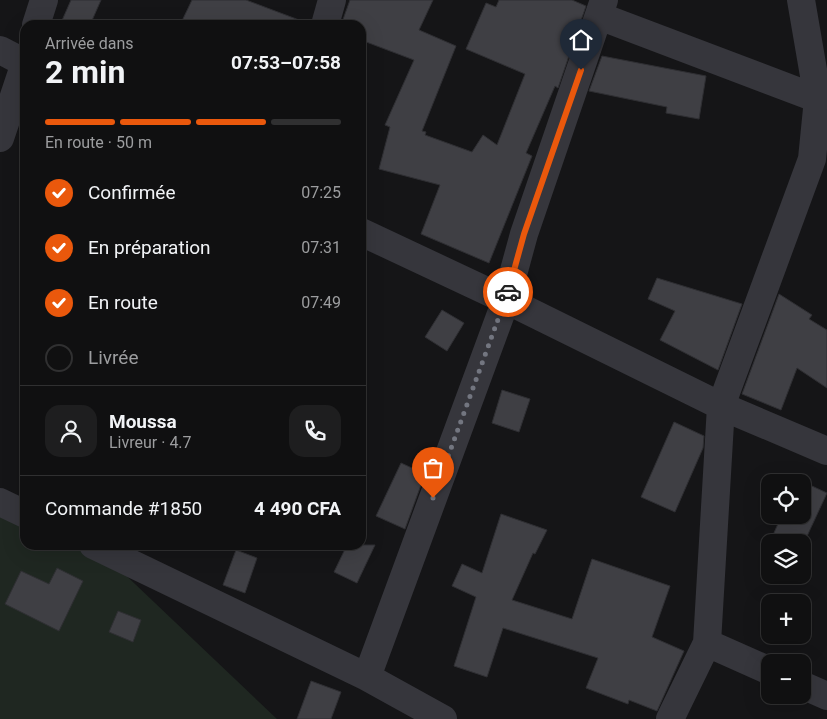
<!DOCTYPE html>
<html lang="fr">
<head>
<meta charset="utf-8">
<style>
  body { margin:0; font-family:Roboto,sans-serif; background:#1e1e1f; color:#f1f3f6; height:100vh; display:flex; flex-direction:column; font-size:19px; white-space:nowrap }
  * { box-sizing:border-box; margin:0 }
  p { font-size:16px; color:#9c9d9f }
  .icon { flex:none; width:28px; height:28px; fill:none; stroke:currentColor; stroke-width:2; stroke-linecap:round; stroke-linejoin:round }
  .map { position:relative; flex:1; overflow:hidden }
  .details { position:absolute; left:20px; top:20px; width:346px; height:530px; display:flex; flex-direction:column; background:#101011; border-radius:15px; box-shadow:0 5px 20px #0002,0 0 0 1px #303031 }
  .details>* { flex:none }
  .controls { position:absolute; left:761px; top:474px; display:grid; gap:10px }
  .controls a { display:grid; place-items:center; width:50px; height:50px; border-radius:10px; background:#101011; box-shadow:0 5px 20px #0002,0 0 0 1px #303031; font-size:25px }
  .pin { position:absolute; display:grid; place-items:center; width:42px; height:42px; color:#fff; margin:-51px -21px; border-radius:50% 50% 50% 0; rotate:-45deg; box-shadow:0 0 5px #0007 }
  .pin .icon { rotate:45deg }
  .courier { position:absolute; display:grid; place-items:center; width:50px; height:50px; margin:-25px; border:4px solid #ea580c; border-radius:50%; background:#fff; color:#222; box-shadow:0 1px 6px #0007 }
  .summary em { font-style:normal; font-weight:700 }
  .summary div { display:flex; flex-direction:column-reverse }
  .summary { display:flex; align-items:center; justify-content:space-between; height:85px; padding:0 25px }
  h1 { font-size:32px; font-weight:700; line-height:38px }
  .bar { display:grid; grid-template-columns:repeat(4,1fr); gap:8px 5px; align-content:center; height:60px; padding:0 25px }
  .bar i { height:6px; border-radius:4px; background:#303031 }
  .bar .active { background:#ea580c }
  .bar p { grid-column:span 4 }
  .line { display:flex; align-items:center; gap:12px; padding:0 25px; border-top:1px solid #303031 }
  .line div { flex:1 }
  .round { display:grid; place-items:center; flex:none; width:52px; height:52px; border-radius:15px; background:#1e1e1f }
  ol { padding:0 25px; list-style:none }
  li { display:flex; align-items:center; gap:15px; height:55px }
  li p { margin-inline-start:auto }
  li .icon { padding:5px; border-radius:50%; background:#ea580c; color:#fff; stroke-width:4 }
  li:last-child { color:#9c9d9f }
  li i { width:28px; height:28px; border:2px solid #303031; border-radius:50% }
  .map>svg:first-child { display:block }
</style>
</head>
<body>
<div class="map">
<svg width="827" height="719" viewBox="0 0 827 719">
  <rect width="100%" height="100%" fill="#151517"/>
  <!-- green -->
  <path fill="#1f2721" d="M0,515H25V545H94L277,719H0Z"/>
  <!-- building -->
  <path fill="#3f3f44" stroke="#2f2f33" d="M71,0H101L90,25H60Z
    M192,0H246L307,23L306,25H180Z
    M350,0H433L419,30L456,46L422,131L426,132L425,135L472,152L483,135L497,145L525,74L466,49L486,3L496,7L499,0H572L586,6L558,88L555,86L526,153L532,156L489,263L421,234L440,185L379,169L390,127L385,125L414,60L361,40V25H341Z
    M602,56L706,76L699,119L666,113L667,107L589,91Z
    M657,278L742,304L718,370L660,340L675,311L648,299Z
    M779,294L812,315L809,319L827,330V388L797,368L781,410L742,394Z
    M442,310L464,323L447,351L425,337Z
    M502,390L530,399L519,432L492,423Z
    M674,422L704,436L703,448L675,512L641,497Z
    M401,463L425,474L405,529L376,516Z
    M799,480L827,493L802,547V542H770V558L764,555L782,515H802V482H797Z
    M501,514L547,530L535,554L533,553L512,600L572,619L592,559L670,586L652,637L684,651L657,711L629,700L628,704L586,688L598,658L503,628L487,677L454,666L476,597L452,586L462,564L482,573Z
    M347,545H375L357,583L334,572Z
    M236,550L257,558L245,593L223,585Z
    M57,568L83,581L59,631L5,604L21,571L49,584Z
    M118,611L141,620L133,642L109,632Z
    M311,681L341,692L331,719H297Z"/>
  <g fill="none" stroke-linecap="round" stroke-linejoin="round">
    <!-- street -->
    <path stroke="#36363c" stroke-width="28" d="M599,16L818,99L827,89
      M36,25L44,0
      M325,25L332,0
      M0,50L25,63L0,138
      M361,232L506,300L721,406L827,451
      M0,502L25,514
      M93,545L367,677L443,719
      M707,643L770,671
      M367,677L506,300L524,234L604,0
      M802,685L827,696
      M670,719L707,643L721,406L812,159L818,99L801,0"/>
  </g>
  <g fill="none" stroke-linecap="round" stroke-linejoin="round">
    <!-- done -->
    <path stroke="#737680" stroke-width="5" stroke-dasharray="0 9" d="M433,498L508,292"/>
    <!-- route -->
    <path stroke="#ea580c" stroke-width="6" d="M508,292L524,234L581,70"/>
  </g>
</svg>
<div class="controls">
<a><svg class="icon" aria-label="locate" viewBox="0 0 24 24"><circle cx="12" cy="12" r="6"/><path d="M12 2v4M12 18v4M2 12h4M18 12h4"/></svg></a>
<a><svg class="icon" aria-label="layers" viewBox="0 0 24 24"><path d="M12 4l9 5-9 5-9-5zM3 14l9 5 9-5"/></svg></a>
<a>+</a>
<a>−</a>
</div>
<div class="pin" style="left:433px;top:498px;background:#ea580c"><svg class="icon" aria-label="bag" viewBox="0 0 24 24"><path d="M5 8h14l-1 12H6zM9 8a3 3 0 0 1 6 0"/></svg></div>
<div class="pin" style="left:581px;top:70px;background:#1f2937"><svg class="icon" aria-label="home" viewBox="0 0 24 24"><path d="M3 11l9-7 9 7M6 9v11h12V9"/></svg></div>
<div class="courier" style="left:508px;top:292px"><svg class="icon" aria-label="car" viewBox="0 0 24 24"><path d="M5 17H2v-5l4-1 3-4h7l3 4 3 1v5h-3M9 17h6M6 11h13"/><circle cx="7" cy="17" r="2"/><circle cx="17" cy="17" r="2"/></svg></div>
<section class="details">
<div class="summary"><div><h1>2 min</h1><p>Arrivée dans</p></div><em>07:53–07:58</em></div>
<div class="bar"><i class="active"></i><i class="active"></i><i class="active"></i><i></i><p>En route · 50 m</p></div>
<ol>
<li><svg class="icon" aria-label="check" viewBox="0 0 24 24"><path d="M5 12l5 5 9-10"/></svg>Confirmée<p>07:25</p></li>
<li><svg class="icon" aria-label="check" viewBox="0 0 24 24"><path d="M5 12l5 5 9-10"/></svg>En préparation<p>07:31</p></li>
<li><svg class="icon" aria-label="check" viewBox="0 0 24 24"><path d="M5 12l5 5 9-10"/></svg>En route<p>07:49</p></li>
<li><i></i>Livrée</li>
</ol>
<div class="line" style="height:90px"><a class="round"><svg class="icon" aria-label="person" viewBox="0 0 24 24"><circle cx="12" cy="8" r="4"/><path d="M4 21q1-7 8-7t8 7"/></svg></a><div><b>Moussa</b><p>Livreur · 4.7</p></div><a class="round"><svg class="icon" aria-label="phone" viewBox="0 0 24 24"><path d="M5 4h4l2 5-3 2q2 4 5 5l2-3 5 2v4C11 20 4 13 5 4z"/></svg></a></div>
<div class="line" style="height:65px"><div>Commande #1850</div><b>4 490 CFA</b></div>
</section>
</div>
</body>
</html>
